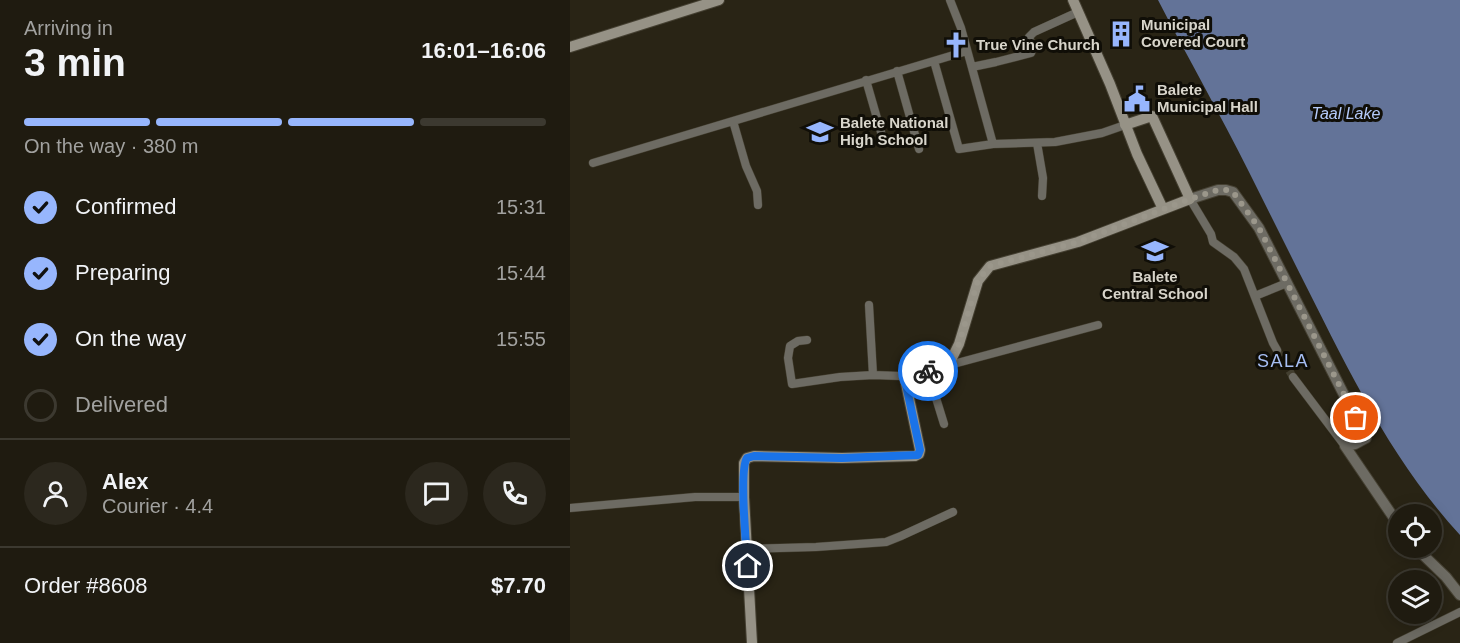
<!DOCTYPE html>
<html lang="en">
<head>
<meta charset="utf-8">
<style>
  body { margin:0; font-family:Helvetica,sans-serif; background:#2c281e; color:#f1f3f6; height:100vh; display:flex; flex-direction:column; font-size:22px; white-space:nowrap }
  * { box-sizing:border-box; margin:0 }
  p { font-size:20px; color:#a1a19f }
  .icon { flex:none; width:33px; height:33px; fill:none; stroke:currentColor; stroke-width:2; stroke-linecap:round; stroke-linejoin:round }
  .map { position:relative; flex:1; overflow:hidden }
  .sheet { display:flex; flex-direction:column; background:#1f1b10; width:570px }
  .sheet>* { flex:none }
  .fabs { position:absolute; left:818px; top:504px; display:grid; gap:12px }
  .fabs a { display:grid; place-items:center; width:54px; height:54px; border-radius:50%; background:#1f1b10; box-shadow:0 3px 15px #0003,0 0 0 2px #3c3930; font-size:30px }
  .pin { position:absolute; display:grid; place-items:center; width:51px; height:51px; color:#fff; margin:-26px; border:3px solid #fff; border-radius:50%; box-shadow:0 2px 6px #0007 }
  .courier { position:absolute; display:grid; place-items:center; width:60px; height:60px; margin:-30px; border:4px solid #1a73e8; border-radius:50%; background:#fff; color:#222; box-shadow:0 2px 8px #0007 }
  .overview em { font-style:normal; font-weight:600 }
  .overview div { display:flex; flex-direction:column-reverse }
  .overview { display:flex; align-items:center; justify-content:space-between; height:102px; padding:0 24px }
  h1 { font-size:39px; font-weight:600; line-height:45px }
  .bar { display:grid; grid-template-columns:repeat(4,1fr); gap:9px 6px; align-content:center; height:72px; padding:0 24px }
  .bar i { height:8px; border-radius:4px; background:#3c3930 }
  .bar .selected { background:#97b6fd }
  .bar p { grid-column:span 4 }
  .line { display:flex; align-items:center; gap:15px; padding:0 24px; border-top:2px solid #3c3930 }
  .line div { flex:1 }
  .round { display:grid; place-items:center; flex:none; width:63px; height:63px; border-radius:32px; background:#2c281e }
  ol { padding:0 24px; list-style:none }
  li { display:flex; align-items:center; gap:18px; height:66px }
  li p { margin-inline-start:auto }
  li .icon { padding:6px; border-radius:50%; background:#97b6fd; color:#111; stroke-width:4 }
  li:last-child { color:#a1a19f }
  li i { width:33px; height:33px; border:3px solid #3c3930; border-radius:50% }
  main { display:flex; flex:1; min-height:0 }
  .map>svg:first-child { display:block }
</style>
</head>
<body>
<main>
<section class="sheet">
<div class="overview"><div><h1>3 min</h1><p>Arriving in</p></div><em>16:01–16:06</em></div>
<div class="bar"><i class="selected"></i><i class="selected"></i><i class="selected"></i><i></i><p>On the way · 380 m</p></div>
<ol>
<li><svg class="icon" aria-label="check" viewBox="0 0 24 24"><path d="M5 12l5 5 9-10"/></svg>Confirmed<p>15:31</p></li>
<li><svg class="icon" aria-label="check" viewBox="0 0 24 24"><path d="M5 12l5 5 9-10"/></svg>Preparing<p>15:44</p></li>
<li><svg class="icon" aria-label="check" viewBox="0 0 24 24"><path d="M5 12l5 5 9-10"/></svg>On the way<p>15:55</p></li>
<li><i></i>Delivered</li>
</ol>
<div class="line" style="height:108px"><a class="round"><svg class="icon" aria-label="person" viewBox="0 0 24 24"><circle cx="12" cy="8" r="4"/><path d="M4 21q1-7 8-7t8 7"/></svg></a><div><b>Alex</b><p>Courier · 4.4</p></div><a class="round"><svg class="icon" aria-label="chat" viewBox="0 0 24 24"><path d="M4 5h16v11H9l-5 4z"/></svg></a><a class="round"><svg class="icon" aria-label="phone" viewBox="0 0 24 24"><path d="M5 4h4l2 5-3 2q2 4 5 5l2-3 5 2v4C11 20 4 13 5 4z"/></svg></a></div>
<div class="line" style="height:78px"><div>Order #8608</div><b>$7.70</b></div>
</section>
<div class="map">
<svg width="890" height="643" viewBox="0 0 890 643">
  <rect width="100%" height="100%" fill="#292415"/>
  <!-- water -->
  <path fill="#637398" d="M588,0H890V535C820,459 776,365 730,274C713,240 696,206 679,172C650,114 618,58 588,0Z"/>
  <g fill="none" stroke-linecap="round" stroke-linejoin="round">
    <!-- minor-tunnel -->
    <path stroke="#433f30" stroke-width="8" stroke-dasharray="8 4" stroke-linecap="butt" d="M707,350L723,377"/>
    <!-- minor casing -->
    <g stroke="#454032" stroke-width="9">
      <path id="minor" d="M380,0L391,28L423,144
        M364,61L389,149L423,144L485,142L532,133L555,125
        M402,67L426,62L461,53L463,48L459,37L464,32L508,12
        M327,71L349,149
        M296,80L313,139
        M163,121L176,166L187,191L188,205
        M467,143L473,178L472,196
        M23,163L397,51
        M620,199L641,234L643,242L664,257L674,269L703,343L707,350
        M685,296L717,283
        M299,305L303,375L330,376L335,379
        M237,340L228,341L220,346L218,358L222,384L270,377L303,375
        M376,366L528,325
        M358,372L374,424
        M723,377L775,446
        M0,508L125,497H174
        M176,549L246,547L316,542L331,536L383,512
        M827,643L890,612"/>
    </g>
    <!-- tertiary casing -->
    <g stroke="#454032" stroke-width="12">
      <path id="tertiary" d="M620,199L648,190H656L663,192L689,228L796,438L785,444L775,446L828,524
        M846,548L876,577L890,595"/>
    </g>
    <!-- secondary casing -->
    <g stroke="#454032" stroke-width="12">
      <path id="secondary" d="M503,0L540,84L567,154L593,209
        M0,47L149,0
        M182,643L174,497V463L177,458L184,456L272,458L345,456L349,454L350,450L335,379L340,376L373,367L381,360L389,344L408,281L420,266L508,242L620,199L582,116L555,125"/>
    </g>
    <!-- minor -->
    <use href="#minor" stroke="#6d6b63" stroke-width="8"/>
    <!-- tertiary -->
    <use href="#tertiary" stroke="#6d6b63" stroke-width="10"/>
    <!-- secondary -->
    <use href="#secondary" stroke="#969286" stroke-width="10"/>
  </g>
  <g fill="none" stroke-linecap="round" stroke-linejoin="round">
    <!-- done -->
    <path stroke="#9b978b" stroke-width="6" stroke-dasharray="0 10.8" d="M358,371L373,367L381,360L389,344L408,280L420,266L508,242L620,199L648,190H656L663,192L689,228L786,418"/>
    <!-- route -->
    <path stroke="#1a73e8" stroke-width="8" d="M178,566C176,547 169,470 177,458L184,456L272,458L348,455L350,450L335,380L340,376L358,371"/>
  </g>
  <!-- icons -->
  <defs>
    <g id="building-bare" transform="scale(2.07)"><path d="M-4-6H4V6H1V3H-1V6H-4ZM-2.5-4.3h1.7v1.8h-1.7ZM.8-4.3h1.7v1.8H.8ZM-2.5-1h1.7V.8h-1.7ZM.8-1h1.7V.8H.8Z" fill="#97b6fd" stroke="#100e07" stroke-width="2.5" paint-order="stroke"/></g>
    <g id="church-bare" transform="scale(2.07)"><path d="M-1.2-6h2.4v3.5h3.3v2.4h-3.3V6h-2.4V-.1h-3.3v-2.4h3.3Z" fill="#97b6fd" stroke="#100e07" stroke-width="2.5" paint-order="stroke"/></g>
    <g id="civic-bare" transform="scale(2.07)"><path d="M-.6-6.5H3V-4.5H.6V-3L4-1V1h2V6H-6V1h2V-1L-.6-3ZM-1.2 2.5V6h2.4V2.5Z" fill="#97b6fd" stroke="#100e07" stroke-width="2.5" paint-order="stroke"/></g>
    <g id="school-bare" transform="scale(2.07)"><path d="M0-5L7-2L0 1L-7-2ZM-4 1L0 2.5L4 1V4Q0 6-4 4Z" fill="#97b6fd" stroke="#100e07" stroke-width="2.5" paint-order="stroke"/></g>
  </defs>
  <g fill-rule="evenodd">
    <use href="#building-bare" x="551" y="34"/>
    <use href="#church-bare" x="386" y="45"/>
    <use href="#civic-bare" x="567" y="99"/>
    <use href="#school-bare" x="250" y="132"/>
    <use href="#school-bare" x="585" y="251"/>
  </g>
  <g text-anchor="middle" stroke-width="6" stroke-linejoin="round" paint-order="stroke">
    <!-- poi labels -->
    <g font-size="15" font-weight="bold" fill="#d8d5cb" stroke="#100e07" text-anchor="start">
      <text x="571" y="30">Municipal<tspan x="571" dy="17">Covered Court</tspan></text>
      <text x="406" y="50">True Vine Church</text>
      <text x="587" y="95">Balete<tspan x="587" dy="17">Municipal Hall</tspan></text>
      <text x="270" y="128">Balete National<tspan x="270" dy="17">High School</tspan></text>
      <text x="585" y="282" text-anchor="middle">Balete<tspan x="585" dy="17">Central School</tspan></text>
    </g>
    <!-- water labels -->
    <g font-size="16" font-style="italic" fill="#b4cafa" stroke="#100e07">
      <text x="776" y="119">Taal Lake</text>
    </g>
    <!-- quarter labels -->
    <g font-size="18" letter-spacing="1.5" fill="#a6bef3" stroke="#100e07">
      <text x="713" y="367">SALA</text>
    </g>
  </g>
</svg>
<div class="fabs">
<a><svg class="icon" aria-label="locate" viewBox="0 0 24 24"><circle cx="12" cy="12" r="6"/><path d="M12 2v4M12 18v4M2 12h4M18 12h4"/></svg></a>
<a><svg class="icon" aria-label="layers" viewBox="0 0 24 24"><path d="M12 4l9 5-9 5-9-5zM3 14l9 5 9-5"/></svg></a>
</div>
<div class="pin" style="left:786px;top:418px;background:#ea580c"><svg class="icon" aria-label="bag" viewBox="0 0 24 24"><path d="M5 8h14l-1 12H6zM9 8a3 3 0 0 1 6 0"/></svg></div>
<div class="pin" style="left:178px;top:566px;background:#1f2937"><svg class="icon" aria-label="home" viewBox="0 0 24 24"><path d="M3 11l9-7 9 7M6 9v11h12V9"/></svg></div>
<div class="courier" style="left:358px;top:371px"><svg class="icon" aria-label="bike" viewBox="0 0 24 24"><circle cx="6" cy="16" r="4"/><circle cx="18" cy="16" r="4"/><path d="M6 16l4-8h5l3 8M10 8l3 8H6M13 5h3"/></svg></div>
</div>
</main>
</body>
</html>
